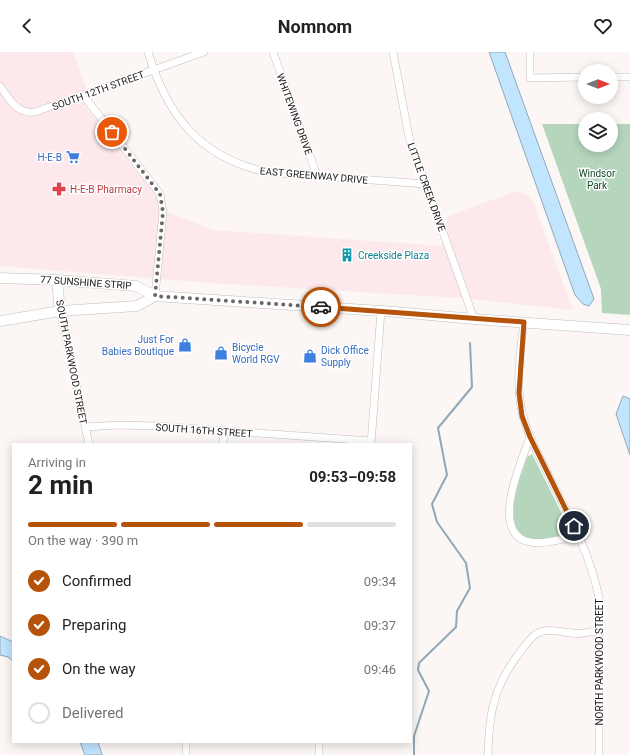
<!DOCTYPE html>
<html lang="en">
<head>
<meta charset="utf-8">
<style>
  body { margin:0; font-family:Roboto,sans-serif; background:#f2f2f2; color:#222; height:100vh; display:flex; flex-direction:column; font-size:15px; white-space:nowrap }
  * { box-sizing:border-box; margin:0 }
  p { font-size:13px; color:#767676 }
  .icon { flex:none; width:22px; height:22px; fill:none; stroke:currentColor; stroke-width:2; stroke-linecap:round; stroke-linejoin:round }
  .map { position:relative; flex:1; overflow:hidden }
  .panel { position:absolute; left:12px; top:391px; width:400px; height:300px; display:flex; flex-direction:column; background:#fff; border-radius:0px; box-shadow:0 2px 10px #0003 }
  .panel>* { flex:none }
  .needle { width:26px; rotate:90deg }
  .tools { position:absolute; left:578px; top:12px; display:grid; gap:8px }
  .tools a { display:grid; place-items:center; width:40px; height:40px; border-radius:50%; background:#fff; box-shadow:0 2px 10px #0003; font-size:20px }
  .pin { position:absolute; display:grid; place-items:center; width:34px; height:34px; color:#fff; margin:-17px; border:2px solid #fff; border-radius:50%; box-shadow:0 1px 4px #0007 }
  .courier { position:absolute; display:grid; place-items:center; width:40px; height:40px; margin:-20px; border:3px solid #b45309; border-radius:50%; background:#fff; color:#222; box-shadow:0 1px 5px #0007 }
  .headline em { font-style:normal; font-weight:700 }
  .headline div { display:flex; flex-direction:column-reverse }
  .headline { display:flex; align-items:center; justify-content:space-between; height:68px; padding:0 16px }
  h1 { font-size:26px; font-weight:700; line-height:30px }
  .bar { display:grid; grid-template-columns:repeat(4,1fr); gap:6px 4px; align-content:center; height:48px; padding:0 16px }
  .bar i { height:5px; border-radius:3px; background:#e0e0e0 }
  .bar .active { background:#b45309 }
  .bar p { grid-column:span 4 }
  ol { padding:0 16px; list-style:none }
  li { display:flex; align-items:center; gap:12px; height:44px }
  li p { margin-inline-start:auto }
  li .icon { padding:4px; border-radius:50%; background:#b45309; color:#fff; stroke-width:4 }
  li:last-child { color:#767676 }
  li i { width:22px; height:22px; border:2px solid #e0e0e0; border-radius:50% }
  header { display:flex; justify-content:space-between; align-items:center; height:52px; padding:0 16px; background:#fff; font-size:18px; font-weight:700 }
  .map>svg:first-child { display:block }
</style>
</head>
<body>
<header><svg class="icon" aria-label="back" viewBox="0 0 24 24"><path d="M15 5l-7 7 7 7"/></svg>Nomnom<svg class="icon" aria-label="heart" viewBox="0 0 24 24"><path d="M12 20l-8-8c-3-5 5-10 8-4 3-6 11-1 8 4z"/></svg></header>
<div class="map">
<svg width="630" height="703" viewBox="0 0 630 703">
  <rect width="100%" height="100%" fill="#fcf7f4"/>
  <!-- commercial -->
  <path fill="#fde8ec" d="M0,0H73L86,36L85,54L157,145V156L213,178L442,194L448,164L516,139L521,140L529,145L533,150L573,258L460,246L211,231L0,214Z"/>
  <!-- green -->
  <path fill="#b5d6bd" d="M542,72H585V93H611V72H630V263L602,261L601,237Z
    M532,402L569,476V479L566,482C556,484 544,488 533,487C497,481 521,424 527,405Z"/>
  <!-- water -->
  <path fill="#c1e5ff" stroke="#90a8ba" d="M489,0H505L594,247L589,254L583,252L575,243Z
    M623,344L630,347V403L616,362Z
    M0,584L13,590V609L8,605L0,603Z
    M80,690H98L102,703H85Z"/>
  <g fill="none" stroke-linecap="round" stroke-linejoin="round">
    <!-- stream -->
    <path stroke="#90a8ba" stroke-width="2" d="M414,703V684L429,639L418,618L419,611L456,575L457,559L470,536L466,511L437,470L432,452L447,423L438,376L472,335L470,291"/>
    <!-- minor casing -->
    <g stroke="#c2bebb" stroke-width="8">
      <path id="minor" d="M148,0C167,63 199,105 266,120L425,132
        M273,0L317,124
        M393,0L409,85L474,267
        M530,0V26L585,25
        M611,25H630
        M0,34C9,46 17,63 35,60L204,0
        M83,43L160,142L163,160L155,244
        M60,259L89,392
        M524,270C520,300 515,334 523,364C527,381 536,398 544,414C566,459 589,496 599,546V703
        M85,375L118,373L158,374L371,389
        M530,385C522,408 488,482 530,490C545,493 564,486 579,484
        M223,392L224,380
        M371,392L381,259
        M319,690V703
        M186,703V690
        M488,703C489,663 493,636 518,603C523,596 529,587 536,582C550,573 569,584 584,581C589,580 593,579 599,579"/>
    </g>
    <!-- primary casing -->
    <g stroke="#c2bebb" stroke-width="11">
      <path id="primary" d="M0,226L57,228L136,234L155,244L396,260L474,267L630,278
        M57,228L60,259
        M0,269L60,259L137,254L155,244"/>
    </g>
    <!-- minor -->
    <use href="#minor" stroke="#fff" stroke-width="7"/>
    <!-- primary -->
    <use href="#primary" stroke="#fff" stroke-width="10"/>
  </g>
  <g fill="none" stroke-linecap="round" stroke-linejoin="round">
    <!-- done -->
    <path stroke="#6a6766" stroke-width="4" stroke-dasharray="0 7.2" d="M112,80L160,142L163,160L155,244L321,255"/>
    <!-- route -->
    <path stroke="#b45309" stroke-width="5" d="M321,255L524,270L519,341L522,364L530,385L574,474"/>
  </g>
  <!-- icons -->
  <defs>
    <g id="supermarket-bare" transform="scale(1.08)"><path d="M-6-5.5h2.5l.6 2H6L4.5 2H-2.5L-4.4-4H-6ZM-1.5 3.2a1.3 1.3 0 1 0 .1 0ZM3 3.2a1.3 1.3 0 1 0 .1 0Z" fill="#3f7fe0" stroke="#fff" stroke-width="2.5" paint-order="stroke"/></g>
    <g id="pharmacy-bare" transform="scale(1.08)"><path d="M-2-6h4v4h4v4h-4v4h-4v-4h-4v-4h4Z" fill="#e0444e" stroke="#fff" stroke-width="2.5" paint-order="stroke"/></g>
    <g id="building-bare" transform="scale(1.08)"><path d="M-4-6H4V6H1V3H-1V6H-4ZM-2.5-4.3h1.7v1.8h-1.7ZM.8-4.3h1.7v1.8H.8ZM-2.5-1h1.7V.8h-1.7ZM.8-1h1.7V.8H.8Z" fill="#0f9aa8" stroke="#fff" stroke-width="2.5" paint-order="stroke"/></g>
    <g id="shop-bare" transform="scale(1.08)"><path d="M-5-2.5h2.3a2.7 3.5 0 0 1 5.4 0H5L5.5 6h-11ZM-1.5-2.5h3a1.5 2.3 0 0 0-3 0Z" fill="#3f7fe0" stroke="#fff" stroke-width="2.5" paint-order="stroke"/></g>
  </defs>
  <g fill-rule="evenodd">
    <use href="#supermarket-bare" x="73" y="105"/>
    <use href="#pharmacy-bare" x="59" y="137"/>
    <use href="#building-bare" x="347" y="203"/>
    <use href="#shop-bare" x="185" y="293"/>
    <use href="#shop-bare" x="221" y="301"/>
    <use href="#shop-bare" x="310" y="304"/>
  </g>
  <g text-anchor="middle" stroke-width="3" stroke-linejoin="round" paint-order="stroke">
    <!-- street labels -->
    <g font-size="10" fill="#1c1a19" stroke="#fff">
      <text transform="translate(98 38) rotate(-20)" y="4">SOUTH 12TH STREET</text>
      <text transform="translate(295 62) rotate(70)" y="4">WHITEWING DRIVE</text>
      <text transform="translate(314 123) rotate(5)" y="4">EAST GREENWAY DRIVE</text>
      <text transform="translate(427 135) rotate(70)" y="4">LITTLE CREEK DRIVE</text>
      <text transform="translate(86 230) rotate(4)" y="4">77 SUNSHINE STRIP</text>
      <text transform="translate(72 310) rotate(79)" y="4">SOUTH PARKWOOD STREET</text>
      <text transform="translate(204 378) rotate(4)" y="4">SOUTH 16TH STREET</text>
      <text transform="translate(599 610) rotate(-90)" y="4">NORTH PARKWOOD STREET</text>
    </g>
    <!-- shop labels -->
    <g font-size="10" fill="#366cbe" stroke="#fff" text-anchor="end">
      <text x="62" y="109">H-E-B</text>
      <text x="174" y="291">Just For<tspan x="174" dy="12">Babies Boutique</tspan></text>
      <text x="232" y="299" text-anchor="start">Bicycle<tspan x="232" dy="12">World RGV</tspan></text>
      <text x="321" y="302" text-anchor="start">Dick Office<tspan x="321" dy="12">Supply</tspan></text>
    </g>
    <!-- park labels -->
    <g font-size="10" fill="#114826" stroke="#fff">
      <text x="597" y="125">Windsor<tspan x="597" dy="12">Park</tspan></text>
    </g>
    <!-- health labels -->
    <g font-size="10" fill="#be3a42" stroke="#fff" text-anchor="start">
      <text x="70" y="141">H-E-B Pharmacy</text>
    </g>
    <!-- culture labels -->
    <g font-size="10" fill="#0d838f" stroke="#fff" text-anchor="start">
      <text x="358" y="207">Creekside Plaza</text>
    </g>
  </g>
</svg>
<div class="tools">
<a><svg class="needle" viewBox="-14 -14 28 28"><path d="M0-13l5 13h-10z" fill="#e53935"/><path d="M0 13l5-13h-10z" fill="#767676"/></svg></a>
<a><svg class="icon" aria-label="layers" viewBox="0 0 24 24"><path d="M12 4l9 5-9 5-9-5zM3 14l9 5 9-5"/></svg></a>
</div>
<div class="pin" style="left:112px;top:80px;background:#ea580c"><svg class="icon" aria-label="bag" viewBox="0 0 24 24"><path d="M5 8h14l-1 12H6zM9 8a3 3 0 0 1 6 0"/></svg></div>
<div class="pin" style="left:574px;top:474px;background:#1f2937"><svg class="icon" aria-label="home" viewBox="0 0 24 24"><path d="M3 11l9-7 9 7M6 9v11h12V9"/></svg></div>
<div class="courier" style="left:321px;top:255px"><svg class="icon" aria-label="car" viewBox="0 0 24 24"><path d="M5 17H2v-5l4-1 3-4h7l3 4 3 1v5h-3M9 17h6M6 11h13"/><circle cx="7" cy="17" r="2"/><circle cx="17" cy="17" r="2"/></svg></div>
<section class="panel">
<div class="headline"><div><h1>2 min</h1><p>Arriving in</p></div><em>09:53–09:58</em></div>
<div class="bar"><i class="active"></i><i class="active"></i><i class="active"></i><i></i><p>On the way · 390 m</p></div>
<ol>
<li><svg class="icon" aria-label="check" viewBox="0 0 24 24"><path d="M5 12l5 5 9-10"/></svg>Confirmed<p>09:34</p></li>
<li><svg class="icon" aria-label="check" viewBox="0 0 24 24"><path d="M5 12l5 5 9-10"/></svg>Preparing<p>09:37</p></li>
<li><svg class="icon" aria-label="check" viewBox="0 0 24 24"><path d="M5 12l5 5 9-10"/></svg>On the way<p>09:46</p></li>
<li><i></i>Delivered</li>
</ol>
</section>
</div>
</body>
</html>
